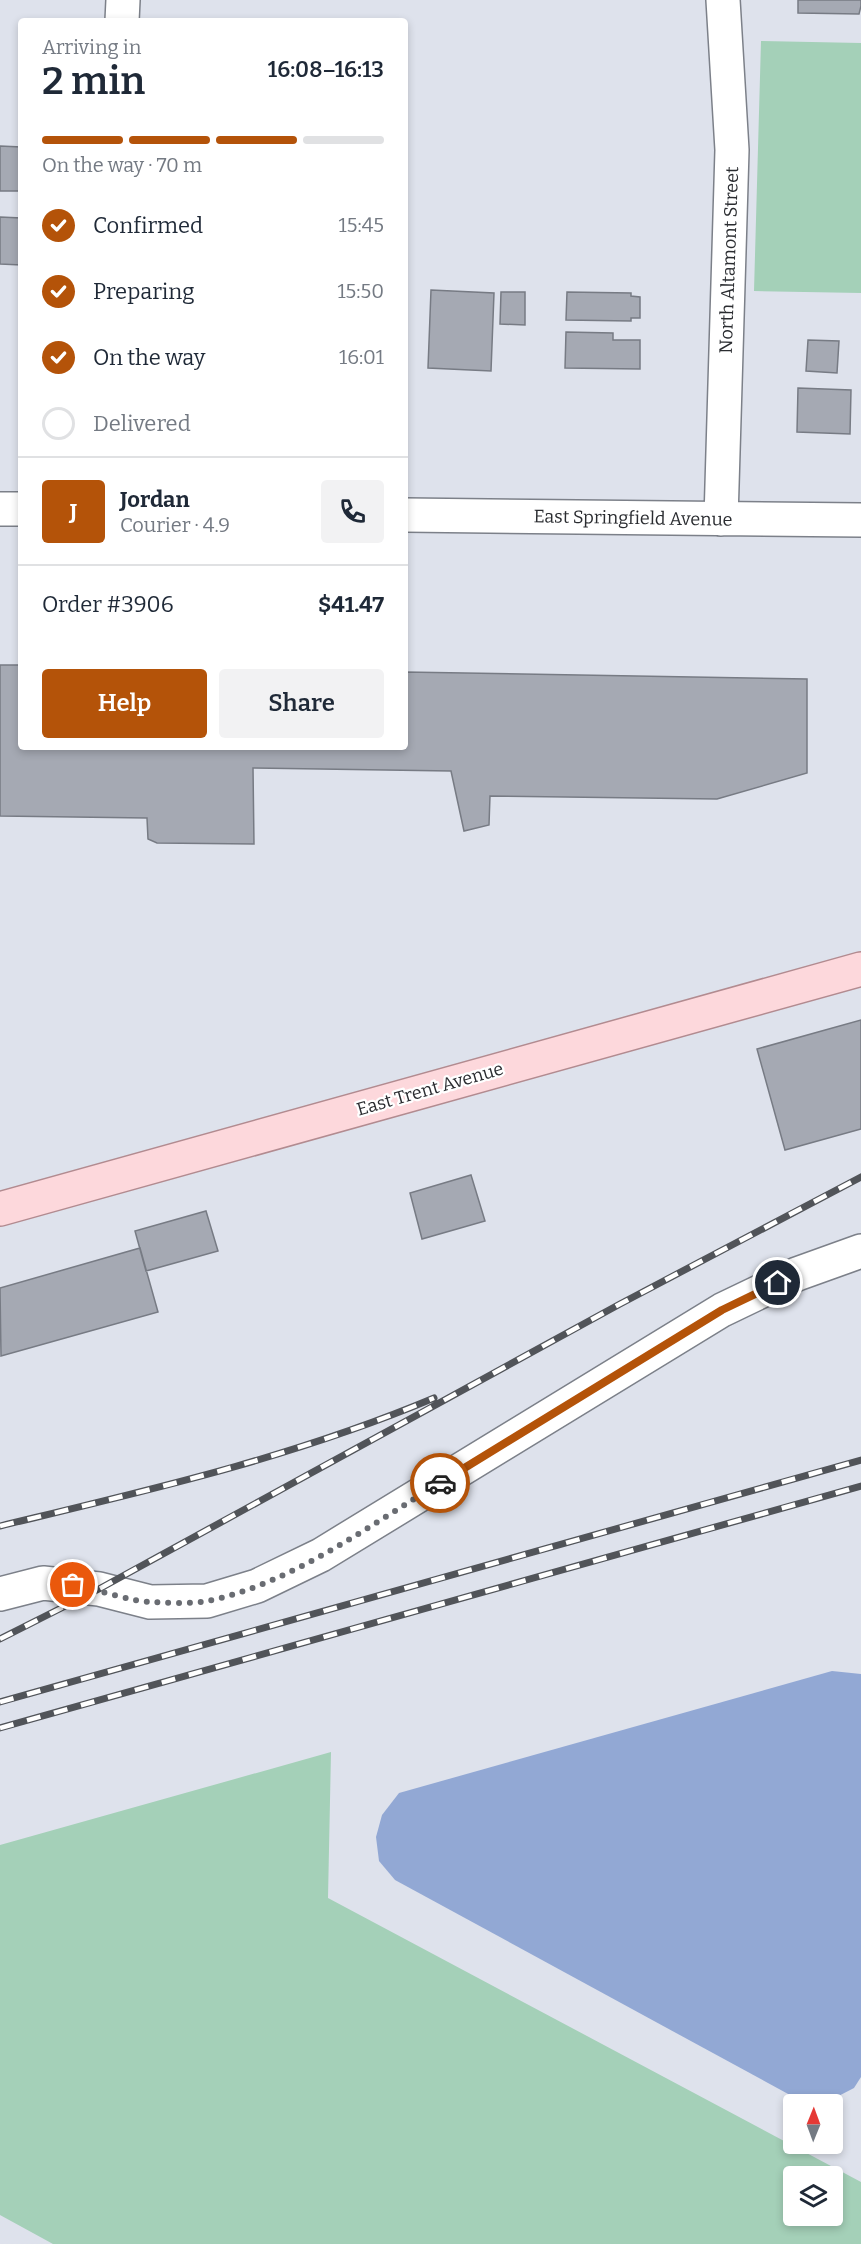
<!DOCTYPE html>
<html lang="en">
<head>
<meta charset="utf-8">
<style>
  body { margin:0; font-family:Bitter,serif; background:#f2f2f3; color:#1f2937; height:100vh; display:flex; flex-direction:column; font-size:22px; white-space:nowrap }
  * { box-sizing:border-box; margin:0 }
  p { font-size:20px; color:#747a83 }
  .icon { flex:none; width:33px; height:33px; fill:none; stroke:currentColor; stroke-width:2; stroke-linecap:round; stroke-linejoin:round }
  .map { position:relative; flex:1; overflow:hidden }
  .details { position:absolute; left:18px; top:18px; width:390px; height:732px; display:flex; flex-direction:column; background:#fff; border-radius:6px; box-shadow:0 3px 9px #0003 }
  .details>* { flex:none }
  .needle { width:39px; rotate:1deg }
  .tools { position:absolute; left:783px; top:2094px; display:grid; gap:12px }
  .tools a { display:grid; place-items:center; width:60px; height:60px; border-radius:6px; background:#fff; box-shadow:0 3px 9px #0003; font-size:30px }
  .pin { position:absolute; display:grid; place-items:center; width:51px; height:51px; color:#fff; margin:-26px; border:3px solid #fff; border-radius:50%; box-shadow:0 2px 6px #0007 }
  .courier { position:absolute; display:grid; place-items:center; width:60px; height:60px; margin:-30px; border:4px solid #b45309; border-radius:50%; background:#fff; color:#222; box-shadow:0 2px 8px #0007 }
  .head em { font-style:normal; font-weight:600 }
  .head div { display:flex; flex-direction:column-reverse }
  .head { display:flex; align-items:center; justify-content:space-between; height:102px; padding:0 24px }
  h1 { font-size:39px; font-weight:600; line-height:45px }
  .bar { display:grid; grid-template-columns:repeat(4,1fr); gap:9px 6px; align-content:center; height:72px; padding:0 24px }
  .bar i { height:8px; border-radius:4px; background:#e0e1e3 }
  .bar .active { background:#b45309 }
  .bar p { grid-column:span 4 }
  .line { display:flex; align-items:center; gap:15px; padding:0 24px; border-top:2px solid #e0e1e3 }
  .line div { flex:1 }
  .round { display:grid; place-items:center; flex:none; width:63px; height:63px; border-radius:6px; background:#f2f2f3 }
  ol { padding:0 24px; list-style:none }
  li { display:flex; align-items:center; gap:18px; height:66px }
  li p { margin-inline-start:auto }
  li .icon { padding:6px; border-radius:50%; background:#b45309; color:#fff; stroke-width:4 }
  li:last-child { color:#747a83 }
  li i { width:33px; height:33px; border:3px solid #e0e1e3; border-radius:50% }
  .action { display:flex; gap:12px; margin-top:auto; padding:12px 24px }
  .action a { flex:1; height:69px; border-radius:6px; background:#b45309; color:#fff; font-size:24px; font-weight:600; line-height:69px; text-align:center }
  .action a+a { background:#f2f2f3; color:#1f2937 }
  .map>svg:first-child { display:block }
</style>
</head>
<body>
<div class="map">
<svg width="861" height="2244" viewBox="0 0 861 2244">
  <rect width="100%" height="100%" fill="#dee2ec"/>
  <!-- green -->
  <path fill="#a4d0b8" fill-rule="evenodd" d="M761,41L861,43V293L754,291Z
    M331,1752L328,1898L861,2182V2244H53L0,2215V1845ZM794,2176H832V2216H794Z"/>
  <!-- water -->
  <path fill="#92a8d4" d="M832,1671L861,1674V2077L854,2088L825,2103L801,2101L395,1880L379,1861L376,1837L382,1815L399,1793Z"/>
  <!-- building -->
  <path fill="#a5a9b3" stroke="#777b84" stroke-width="1.5" d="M798,0H861V6L859,14L798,13Z
    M0,146L21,147V191H0Z
    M0,217L21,218V265L0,264Z
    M431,290L494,293L491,371L428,368Z
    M501,292H525V325L500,324Z
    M567,292L631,293V296L640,297V318H631V321L566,320Z
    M566,332L613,333V340H640V369L565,368Z
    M808,340L839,341L837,373L806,371Z
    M798,388L851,390L850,434L797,432Z
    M0,665H21V747H405V672L807,679V773L717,799L490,796L489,825L464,831L451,771L253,768L254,844L157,843L148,839L147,818L0,816Z
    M861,1020V1129L785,1150L757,1049Z
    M471,1175L485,1221L422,1239L410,1193Z
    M206,1211L218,1251L146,1271L135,1231Z
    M140,1248L158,1312L1,1356L0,1288Z"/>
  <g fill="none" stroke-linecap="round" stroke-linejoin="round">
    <!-- minor casing -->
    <g stroke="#7c8089" stroke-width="36">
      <path id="minor" d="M122,21L123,0
        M0,509H21
        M405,515L861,520
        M721,519L732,150L723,0
        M0,1594L43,1583L99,1589L150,1602L207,1601L257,1586L321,1555L722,1310L797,1274L861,1251"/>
    </g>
    <!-- major casing -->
    <g stroke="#b28b90" stroke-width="36">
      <path id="major" d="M0,1209L861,969"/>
    </g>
    <!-- minor -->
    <use href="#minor" stroke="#fff" stroke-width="33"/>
    <!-- major -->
    <use href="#major" stroke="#fdd8dc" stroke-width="33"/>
    <!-- rail casing -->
    <g stroke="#515459" stroke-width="7">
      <path id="rail" d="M0,1526C149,1490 291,1458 434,1398
        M0,1639L99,1589L620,1304L861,1177
        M0,1702L861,1460
        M0,1728L861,1486"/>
    </g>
    <!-- rail -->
    <use href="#rail" stroke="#fff" stroke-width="4.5" stroke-dasharray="14" stroke-linecap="butt"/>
  </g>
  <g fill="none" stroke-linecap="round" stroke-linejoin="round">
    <!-- done -->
    <path stroke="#696c72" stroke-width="6" stroke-dasharray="0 10.8" d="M73,1585C97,1589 131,1602 153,1602C171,1603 191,1604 208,1601C290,1584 369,1526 440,1483"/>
    <!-- route -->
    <path stroke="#b45309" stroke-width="8" d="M440,1483L722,1310L778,1283"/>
  </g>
  <g text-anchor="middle" stroke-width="4.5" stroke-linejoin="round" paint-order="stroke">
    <!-- street labels -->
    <g font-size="18" fill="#2a2c30" stroke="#fff">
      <text transform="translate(729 260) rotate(-88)" y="6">North Altamont Street</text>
      <text transform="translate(633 518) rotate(1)" y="6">East Springfield Avenue</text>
      <text transform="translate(430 1089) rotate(-16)" y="6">East Trent Avenue</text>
    </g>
  </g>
</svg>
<div class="tools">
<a><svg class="needle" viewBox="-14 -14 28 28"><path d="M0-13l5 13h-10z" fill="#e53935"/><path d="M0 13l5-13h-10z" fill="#747a83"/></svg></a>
<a><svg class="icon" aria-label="layers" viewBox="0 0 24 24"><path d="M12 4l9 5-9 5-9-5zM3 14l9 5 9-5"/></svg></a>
</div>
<div class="pin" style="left:73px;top:1585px;background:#ea580c"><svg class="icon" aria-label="bag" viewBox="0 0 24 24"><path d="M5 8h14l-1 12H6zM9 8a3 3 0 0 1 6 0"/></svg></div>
<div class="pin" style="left:778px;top:1283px;background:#1f2937"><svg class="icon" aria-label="home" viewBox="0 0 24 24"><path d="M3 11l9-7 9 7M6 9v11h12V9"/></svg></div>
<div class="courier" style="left:440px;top:1483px"><svg class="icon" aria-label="car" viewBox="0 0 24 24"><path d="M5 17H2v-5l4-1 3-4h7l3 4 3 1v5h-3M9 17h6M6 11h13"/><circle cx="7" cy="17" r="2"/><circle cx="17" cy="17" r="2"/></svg></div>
<section class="details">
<div class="head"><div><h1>2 min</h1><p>Arriving in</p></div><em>16:08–16:13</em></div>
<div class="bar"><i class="active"></i><i class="active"></i><i class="active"></i><i></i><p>On the way · 70 m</p></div>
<ol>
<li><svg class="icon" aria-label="check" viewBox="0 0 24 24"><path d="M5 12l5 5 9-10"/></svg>Confirmed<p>15:45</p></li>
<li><svg class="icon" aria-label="check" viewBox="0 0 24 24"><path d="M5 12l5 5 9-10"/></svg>Preparing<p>15:50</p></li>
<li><svg class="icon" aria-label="check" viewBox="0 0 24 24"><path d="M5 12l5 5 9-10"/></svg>On the way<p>16:01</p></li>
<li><i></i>Delivered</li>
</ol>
<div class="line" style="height:108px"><b class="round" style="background:#b45309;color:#fff">J</b><div><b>Jordan</b><p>Courier · 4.9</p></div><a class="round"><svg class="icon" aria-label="phone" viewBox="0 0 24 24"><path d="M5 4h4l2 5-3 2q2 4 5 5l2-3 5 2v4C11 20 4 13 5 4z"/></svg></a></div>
<div class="line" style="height:78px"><div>Order #3906</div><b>$41.47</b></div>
<div class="action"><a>Help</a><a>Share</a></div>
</section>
</div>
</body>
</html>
